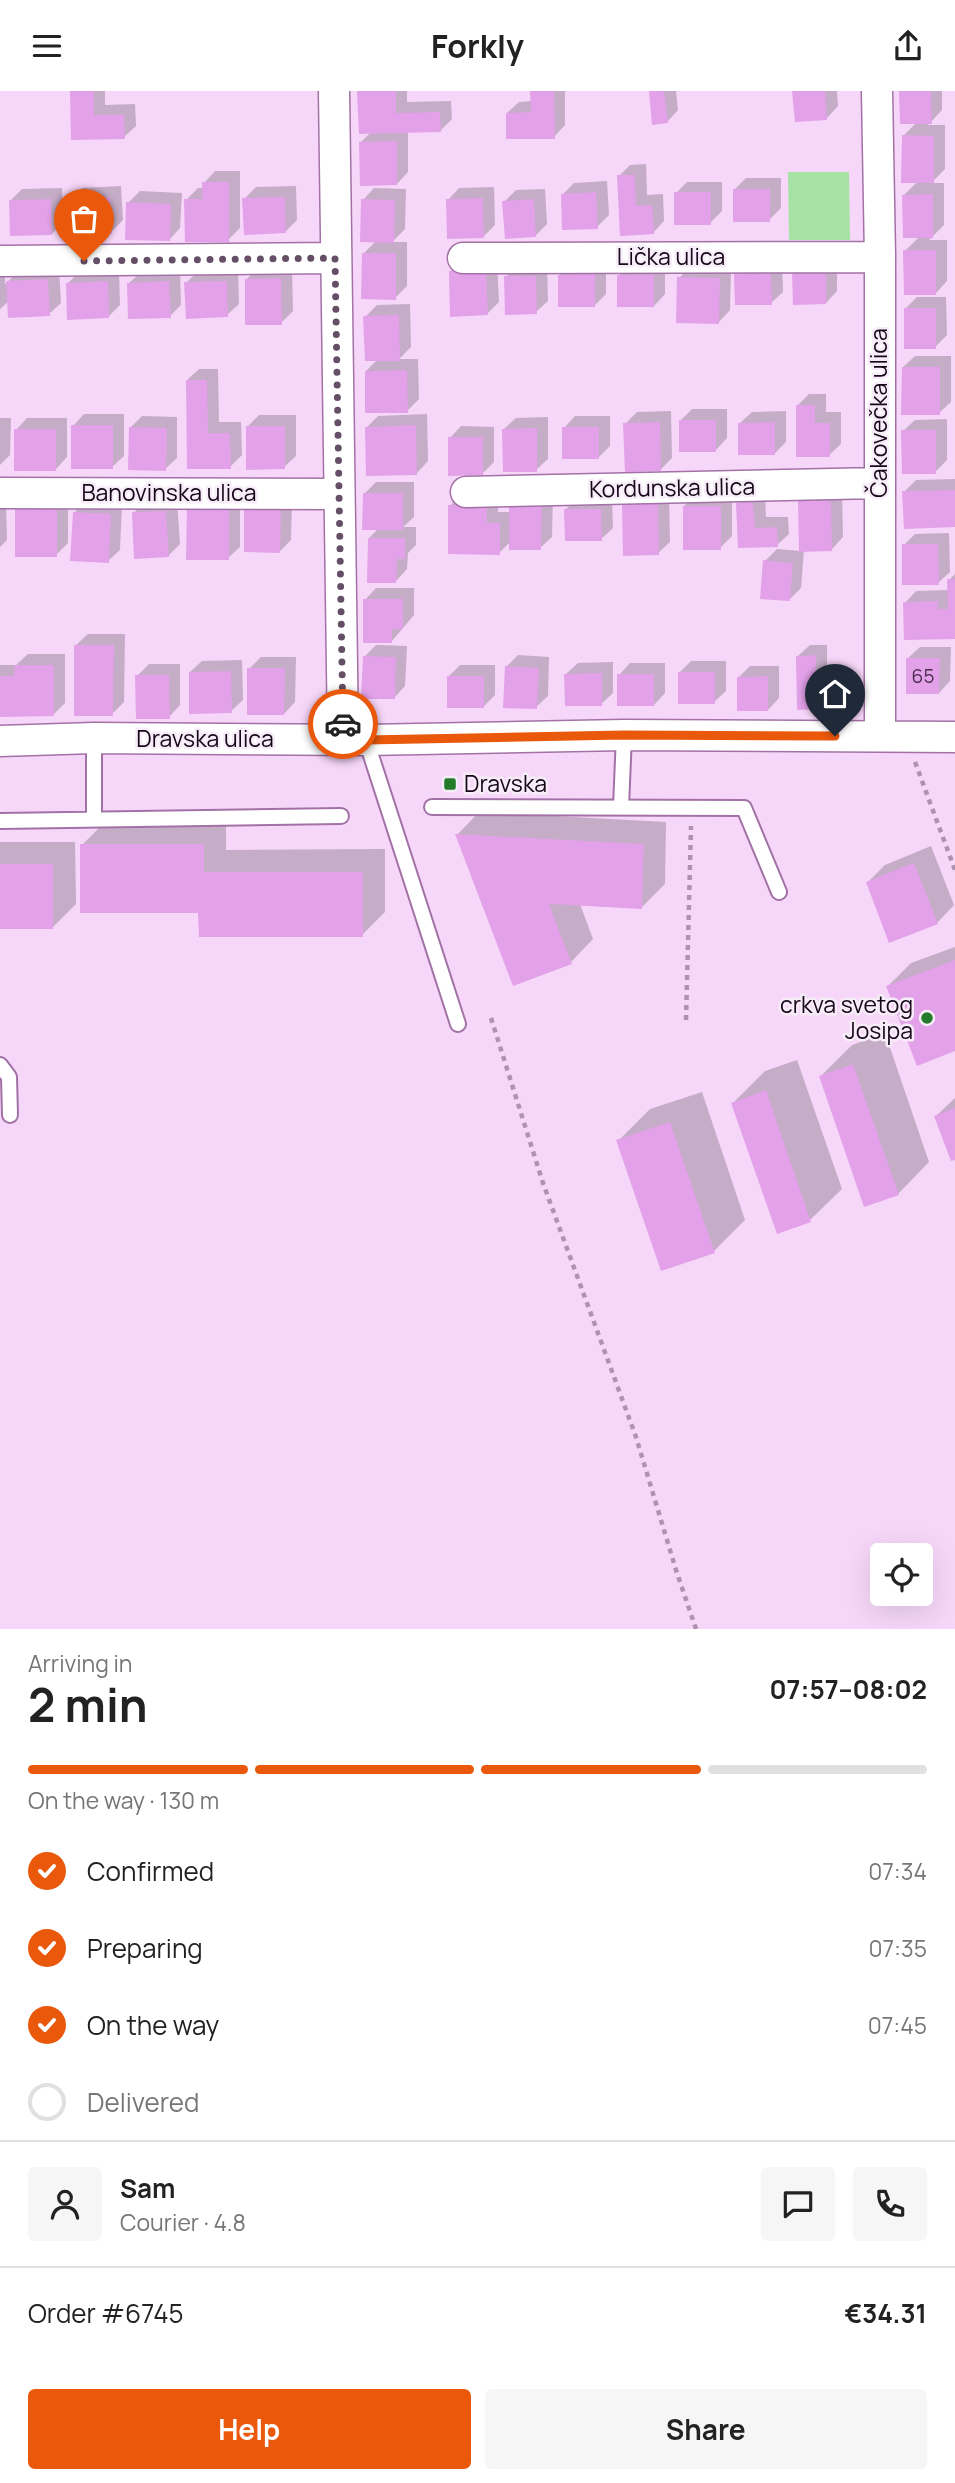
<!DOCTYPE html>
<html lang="en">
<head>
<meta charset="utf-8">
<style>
  body { margin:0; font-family:Manrope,sans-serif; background:#f6f6f6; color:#222; height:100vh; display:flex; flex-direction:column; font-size:26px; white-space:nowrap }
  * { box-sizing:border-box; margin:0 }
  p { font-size:23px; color:#767676 }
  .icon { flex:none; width:38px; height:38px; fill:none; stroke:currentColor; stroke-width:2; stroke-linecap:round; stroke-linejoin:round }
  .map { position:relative; height:1538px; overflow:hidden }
  .drawer { display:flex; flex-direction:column; background:#fff; flex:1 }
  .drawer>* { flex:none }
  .fabs { position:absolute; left:870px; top:1452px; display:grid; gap:14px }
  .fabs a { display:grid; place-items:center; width:63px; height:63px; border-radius:7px; background:#fff; box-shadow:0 7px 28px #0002; font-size:35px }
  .pin { position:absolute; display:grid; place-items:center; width:60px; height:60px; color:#fff; margin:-72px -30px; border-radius:50% 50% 50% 0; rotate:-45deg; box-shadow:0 0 7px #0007 }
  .pin .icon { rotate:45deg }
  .courier { position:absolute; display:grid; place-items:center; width:70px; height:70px; margin:-35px; border:5px solid #ea580c; border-radius:50%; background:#fff; color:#222; box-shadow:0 2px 9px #0007 }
  .headline em { font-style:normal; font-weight:700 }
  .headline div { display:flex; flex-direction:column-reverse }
  .headline { display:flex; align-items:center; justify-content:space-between; height:119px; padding:0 28px }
  h1 { font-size:46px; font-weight:700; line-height:52px }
  .bar { display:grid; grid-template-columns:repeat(4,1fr); gap:10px 7px; align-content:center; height:84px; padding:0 28px }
  .bar i { height:9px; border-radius:5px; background:#e0e0e0 }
  .bar .current { background:#ea580c }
  .bar p { grid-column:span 4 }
  .line { display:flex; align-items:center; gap:18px; padding:0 28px; border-top:2px solid #e0e0e0 }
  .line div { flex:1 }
  .round { display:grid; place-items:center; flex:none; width:74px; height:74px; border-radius:7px; background:#f6f6f6 }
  ol { padding:0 28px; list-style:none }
  li { display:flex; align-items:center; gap:21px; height:77px }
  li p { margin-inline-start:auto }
  li .icon { padding:7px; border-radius:50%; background:#ea580c; color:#fff; stroke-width:4 }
  li:last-child { color:#767676 }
  li i { width:38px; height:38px; border:4px solid #e0e0e0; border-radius:50% }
  .action { display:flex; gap:14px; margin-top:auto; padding:14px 28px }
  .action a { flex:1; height:80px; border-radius:7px; background:#ea580c; color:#fff; font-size:28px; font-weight:700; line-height:80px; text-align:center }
  .action a+a { background:#f6f6f6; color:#222 }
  header { display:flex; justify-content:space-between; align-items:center; height:91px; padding:0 28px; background:#fff; font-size:32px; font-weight:700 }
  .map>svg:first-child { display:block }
</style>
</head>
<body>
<header><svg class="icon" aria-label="menu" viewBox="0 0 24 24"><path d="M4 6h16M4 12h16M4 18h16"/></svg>Forkly<svg class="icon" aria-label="share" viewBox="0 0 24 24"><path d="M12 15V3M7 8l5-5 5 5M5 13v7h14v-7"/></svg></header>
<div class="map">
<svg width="955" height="1538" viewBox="0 0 955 1538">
  <rect width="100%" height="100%" fill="#f7d7f9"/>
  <!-- green -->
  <path fill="#a5e2a4" d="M788,81H849L850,149H789Z"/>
  <!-- shadow -->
  <path fill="#0003" d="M71,0H105V14L135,13L136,35L124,46L73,47Z
    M359,0H407V11L451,10L452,28L440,40H408V81L397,93L361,51L371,41Z
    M532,0H565V34L554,46L507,22L519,11L532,10Z
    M650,0H676L678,19L667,31Z
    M794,0H837L838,15L827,27Z
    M901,0H942V19L928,34H945V78L931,92H944V134L929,149H947V190L936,202L905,160L920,145L904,104L918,90L903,45L917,31Z
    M646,73L647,104L663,103L664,130L653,142L622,143L619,85L630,74Z
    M215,80H240V137L228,149L186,109L198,97H204V92Z
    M746,87H781V117L769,129L734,99Z
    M607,90L609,124L597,136L563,103L574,92Z
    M687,91H722V120L710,132L676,102Z
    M121,95L123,129L111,141L70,108L82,97Z
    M296,95L297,129L285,141L244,108L256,96Z
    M494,96L495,134L483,146L448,109L459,97Z
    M62,97L63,131L52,143L11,109L22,98Z
    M374,97L406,98L405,138L392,151H407V195L395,207L364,162L377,149L363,109Z
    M545,98L547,133L535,145L504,111L516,99Z
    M140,100L182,102L180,137L169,149L128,112Z
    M497,168L499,211L487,223L450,181L462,169Z
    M837,169V200L826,212H795Z
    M748,171H782L783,201L771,212L736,182Z
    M606,172V203L595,214L560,184L571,173Z
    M630,173H665V203L654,215L619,185Z
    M517,174H547L548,210L536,221L506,186Z
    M691,175L731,176L730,219L719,231L679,187Z
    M59,177L61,212L49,223L9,210L0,218V179H5V193L20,179Z
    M258,177H292L293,220L281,232L246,189Z
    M119,179L120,214L109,225L67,193L79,181Z
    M180,179L181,214L170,225L129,192L141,181Z
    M238,179L239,213L227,224L186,192L198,180Z
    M917,206H946L947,244L935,256L905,218Z
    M410,213L411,256L399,268H418L419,308L407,320L366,280L378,268L365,226L377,214Z
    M915,265H951V311L939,322L903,276Z
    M199,278H218L219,331H241L242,364L230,376H189L187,289Z
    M809,303H826V321H841V353L829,364L798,314Z
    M692,318H727V347L716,359L681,329Z
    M671,320L672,367L661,378L625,333L637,321Z
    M786,320V351L775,362L740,332L752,321Z
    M84,323H124V365L112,376L73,335Z
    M427,323L428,370L417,382L367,336L378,325Z
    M259,324H296V365L284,376L248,335Z
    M142,325L177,326V367L165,378L130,337Z
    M575,325H610V355L598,367L564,337Z
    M548,326V368L536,379L504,338L516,327Z
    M0,327H11L10,364L0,374Z
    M27,327H67V366L56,378L16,339Z
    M947,328V369L935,381L903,340L915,329Z
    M461,335L494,336V371L483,382L450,347Z
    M955,388V435L904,401L916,389Z
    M376,391H414V426L403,436H416V454L408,462L407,478L396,490L369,447L379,437L365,402Z
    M811,399H842L843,446L832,458L804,459L801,497L790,508L765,470L777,458L801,460L800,411Z
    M750,401H765L766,426H788L789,443L777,454L740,456L738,413Z
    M636,402H669L670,451L658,462L624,414Z
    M462,403H498V421H511V415L553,404L552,446L540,457L511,450L499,462L450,415Z
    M696,404H732V445L720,457L684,415Z
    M29,406H68V452L56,464L17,418Z
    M240,406V456L228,467L189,418Z
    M257,407L292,408L291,449L280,460L245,419Z
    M578,407H612L613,437L601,448L566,418Z
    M177,409L180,453L168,465L134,422L145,410Z
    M0,410H6L7,449L0,456Z
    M86,410L122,412L120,459L108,470L74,422Z
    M949,442L950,481L938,492L904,454L915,443Z
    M955,483V546L905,512L916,500L949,499V489Z
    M376,497H414V524L392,550L365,509Z
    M88,543H125L124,611L112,623L76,554Z
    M376,554L407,555L405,595L394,607L364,566Z
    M810,554H827V578H838L839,605L827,616L798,565Z
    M920,556H951L950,590L939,602L908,567Z
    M28,563H65V612L53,624H0V574H16Z
    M518,564L549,566L548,605L536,616L506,576Z
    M261,566H296L295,611L284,623L249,578Z
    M242,569L243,609L231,620L190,581L202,570Z
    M691,570H726V600L714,611L680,581Z
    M613,571V602L601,613L566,583L578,572Z
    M630,572H665V602L654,614L619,584Z
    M149,573H180V614L169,626L137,585Z
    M460,574H495V604L484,615L449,585Z
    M750,575H779V607L768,619L739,586Z
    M479,721L666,731L665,793L642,816L580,813L593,848L571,871L457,744Z
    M105,731H226V759L385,758V821L362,844L200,820L82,754Z
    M0,751H75L76,813L53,836H0Z
    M931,755L954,814L937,832L868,791L885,774Z
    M955,856V958L888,895L911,872Z
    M885,942L929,1071L898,1103L821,985L852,954Z
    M797,969L842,1098L810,1129L733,1012L765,980Z
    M702,1001L745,1129L714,1160L618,1050L650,1018Z
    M955,1007V1067L936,1025Z"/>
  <!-- building -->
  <path fill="#e2a1e8" d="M70,0H94V24H124L125,48L71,49Z
    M357,0H396V22L440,21L441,41L359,43Z
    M530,0H554L555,48H506V22L531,21Z
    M649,0H664L668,32L652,34Z
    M792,0H825L827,29L795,31Z
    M899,0H931L932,33H900Z
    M902,44L934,45V92H901Z
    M397,50V94L360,95L359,51Z
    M617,84H635L636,115L652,114L654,143L620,145Z
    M202,91H229V151H185L184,108H202Z
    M733,98H770V131H733Z
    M596,101L598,138L562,139L561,103Z
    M674,101H711V134H674Z
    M933,103V147H903L902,104Z
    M110,106L112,143L69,144L68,108Z
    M285,106L286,142L244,144L242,107Z
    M483,107L484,147L447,148L446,108Z
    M51,108L52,144L10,145L9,109Z
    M361,108L395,109L394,152L360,151Z
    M534,108L536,146L505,148L502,110Z
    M126,111L171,113L170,150L125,149Z
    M903,159H936V204H904Z
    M362,162H396V209L361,208Z
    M486,179L488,224L450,226L449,180Z
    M826,180V213L793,214L792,181Z
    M771,181L772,214H735L734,182Z
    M595,183V216H558V184Z
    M617,184H654V216H617Z
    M504,185H536L537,223L505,224Z
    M677,186L720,187L719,233L676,232Z
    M281,187L282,234H245V188Z
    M48,188L50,225L8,227L6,190Z
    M108,190L109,227L67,229L66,192Z
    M169,190L171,227L128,228L127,192Z
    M227,190L228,226L186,228L184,191Z
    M904,217H936V258H904Z
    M399,224L400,270H365L363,225Z
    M902,276H940V324H901Z
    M407,279L408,322H365V280Z
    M186,289H207L208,342H230L231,378H187Z
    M796,314H815V332H830V366H796Z
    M679,329H716V361H679Z
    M660,331L661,380L625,381L623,332Z
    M775,331V364H738V332Z
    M71,334H113V378H71Z
    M416,334L417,384L366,385L365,336Z
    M246,335H285V378L246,379Z
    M129,336L167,337L166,380L128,379Z
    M562,336H599V368H562Z
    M537,337V381H503L502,338Z
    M14,338H56V380H14Z
    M901,339H936V383H902Z
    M448,346H483V384L448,385Z
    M955,399V436L904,438L902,400Z
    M363,402H403V439H362Z
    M798,410H831L832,460L799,461Z
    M753,411L755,437L777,436L778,456L738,457L736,412Z
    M622,413H658L659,464L623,465Z
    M448,414H487V432H500V464L448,463Z
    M509,414L542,415L541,459H509Z
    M683,415H721V459H683Z
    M15,417H57V466H15Z
    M187,417H229V469H186Z
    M244,418H281L280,462L244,461Z
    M564,418H601L602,450H565Z
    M166,420L169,466L134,468L132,421Z
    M73,421L111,423L109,472L70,470Z
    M368,447H405V468H397L396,492H367Z
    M902,453H938L939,494H902Z
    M763,469L793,472L790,510L760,508Z
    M947,488H955V548L904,549L903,511L938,510V518H948Z
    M363,508H403V538H392V552H363Z
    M74,554H114L113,625H74Z
    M816,564V589H827L828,618L797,619L796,565Z
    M363,565L396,566L395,608H361Z
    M906,567H940L939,603H906Z
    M15,574H54V625L0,626V585H14Z
    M505,575L539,577L537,618L503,617Z
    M247,577H285L284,624H247Z
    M231,580L232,622L189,623V581Z
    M678,581H715V613H678Z
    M602,582V615H565L564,583Z
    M617,583H654V615H617Z
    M135,584H169L170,628H136Z
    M447,585H484V617H447Z
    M768,585V620H737V586Z
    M455,743L644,753L642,818L549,813L572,873L513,895Z
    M80,753H204V781H363V846H199L198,822H80Z
    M914,772L938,833L889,852L866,791Z
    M0,773H53V838H0Z
    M955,869V960L917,975L886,895Z
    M853,973L899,1104L864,1116L819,985Z
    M766,999L811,1131L777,1143L731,1012Z
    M955,1017V1069L951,1070L934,1025Z
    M670,1031L715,1162L661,1180L616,1049Z"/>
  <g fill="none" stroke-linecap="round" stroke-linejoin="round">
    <!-- service casing -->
    <g stroke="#a272a6" stroke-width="18">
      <path id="service" d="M94,647V728
        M366,649L458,933
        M432,716L744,717L779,801
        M621,716L624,644
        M0,730L341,725
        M0,974L9,986L10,1024"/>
    </g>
    <!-- minor casing -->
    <g stroke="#a272a6" stroke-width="33">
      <path id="minor" d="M334,0L343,649
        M877,0L880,166V644
        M463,167L880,166
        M0,170L335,167
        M466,401L878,392
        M0,402L339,403
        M0,650L94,647L366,649L624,644L955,646"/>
    </g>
    <!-- path -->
    <path stroke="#ae93b0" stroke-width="4.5" stroke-dasharray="5 5" stroke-linecap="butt" d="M915,671L955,779
      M491,927L543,1092L636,1346L676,1479L696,1538
      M686,929L691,735"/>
    <!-- service -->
    <use href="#service" stroke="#fff" stroke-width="14"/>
    <!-- minor -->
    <use href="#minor" stroke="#fff" stroke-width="30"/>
  </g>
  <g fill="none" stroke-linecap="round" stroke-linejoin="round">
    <!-- done -->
    <path stroke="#654f67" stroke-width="7" stroke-dasharray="0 12.6" d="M84,170L335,167L343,633"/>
    <!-- route -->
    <path stroke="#ea580c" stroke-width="9" d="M343,633V649H366L624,644L835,645"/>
  </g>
  <!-- markers -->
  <g fill="#247b29" stroke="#f7edf8" stroke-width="2.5">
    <rect x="443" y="686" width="14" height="14" rx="3.5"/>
    <circle cx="927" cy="927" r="7"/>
  </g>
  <g text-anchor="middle" stroke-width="5" stroke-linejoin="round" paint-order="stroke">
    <!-- number labels -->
    <g font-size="19" fill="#4a2d4d">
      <text x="923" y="592">65</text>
    </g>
    <!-- street labels -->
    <g font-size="23" fill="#170619" stroke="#f7edf8">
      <text x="671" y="174">Lička ulica</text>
      <text transform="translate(879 322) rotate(-90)" y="8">Čakovečka ulica</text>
      <text transform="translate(672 397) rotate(-1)" y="8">Kordunska ulica</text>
      <text x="169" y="410">Banovinska ulica</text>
      <text x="205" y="656">Dravska ulica</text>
    </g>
    <!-- poi labels -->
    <g font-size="23" fill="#170619" stroke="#f7edf8" text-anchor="start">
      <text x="464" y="701">Dravska</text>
      <text x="913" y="922" text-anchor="end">crkva svetog<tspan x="913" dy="26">Josipa</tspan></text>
    </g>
  </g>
</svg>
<div class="fabs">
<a><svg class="icon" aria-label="locate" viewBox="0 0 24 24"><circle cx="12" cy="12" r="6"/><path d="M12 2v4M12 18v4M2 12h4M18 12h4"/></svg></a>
</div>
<div class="pin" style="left:84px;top:170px;background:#ea580c"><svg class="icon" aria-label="bag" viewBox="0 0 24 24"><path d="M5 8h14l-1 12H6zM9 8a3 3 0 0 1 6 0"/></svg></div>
<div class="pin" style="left:835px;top:645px;background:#1f2937"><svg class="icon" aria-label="home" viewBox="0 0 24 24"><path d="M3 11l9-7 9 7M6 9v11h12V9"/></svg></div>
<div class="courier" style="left:343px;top:633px"><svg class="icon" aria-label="car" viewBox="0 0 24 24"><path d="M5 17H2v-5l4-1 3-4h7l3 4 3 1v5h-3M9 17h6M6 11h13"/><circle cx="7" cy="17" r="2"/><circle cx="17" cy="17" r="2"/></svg></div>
</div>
<section class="drawer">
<div class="headline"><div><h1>2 min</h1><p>Arriving in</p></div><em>07:57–08:02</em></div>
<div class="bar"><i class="current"></i><i class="current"></i><i class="current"></i><i></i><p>On the way · 130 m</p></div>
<ol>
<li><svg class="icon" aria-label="check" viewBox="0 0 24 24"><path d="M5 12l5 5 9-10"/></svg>Confirmed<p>07:34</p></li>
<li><svg class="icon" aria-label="check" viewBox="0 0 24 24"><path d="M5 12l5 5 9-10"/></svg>Preparing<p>07:35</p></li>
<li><svg class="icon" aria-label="check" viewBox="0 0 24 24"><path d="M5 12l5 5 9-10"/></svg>On the way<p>07:45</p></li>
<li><i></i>Delivered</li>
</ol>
<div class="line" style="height:126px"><a class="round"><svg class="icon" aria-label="person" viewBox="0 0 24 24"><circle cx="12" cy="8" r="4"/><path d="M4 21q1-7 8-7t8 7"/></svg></a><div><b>Sam</b><p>Courier · 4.8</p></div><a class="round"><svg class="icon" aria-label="chat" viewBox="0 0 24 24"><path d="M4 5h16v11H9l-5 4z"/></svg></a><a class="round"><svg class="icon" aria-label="phone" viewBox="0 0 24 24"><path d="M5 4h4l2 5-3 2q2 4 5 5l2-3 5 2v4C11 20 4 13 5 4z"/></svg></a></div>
<div class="line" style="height:91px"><div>Order #6745</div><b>€34.31</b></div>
<div class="action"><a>Help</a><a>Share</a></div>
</section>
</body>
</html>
